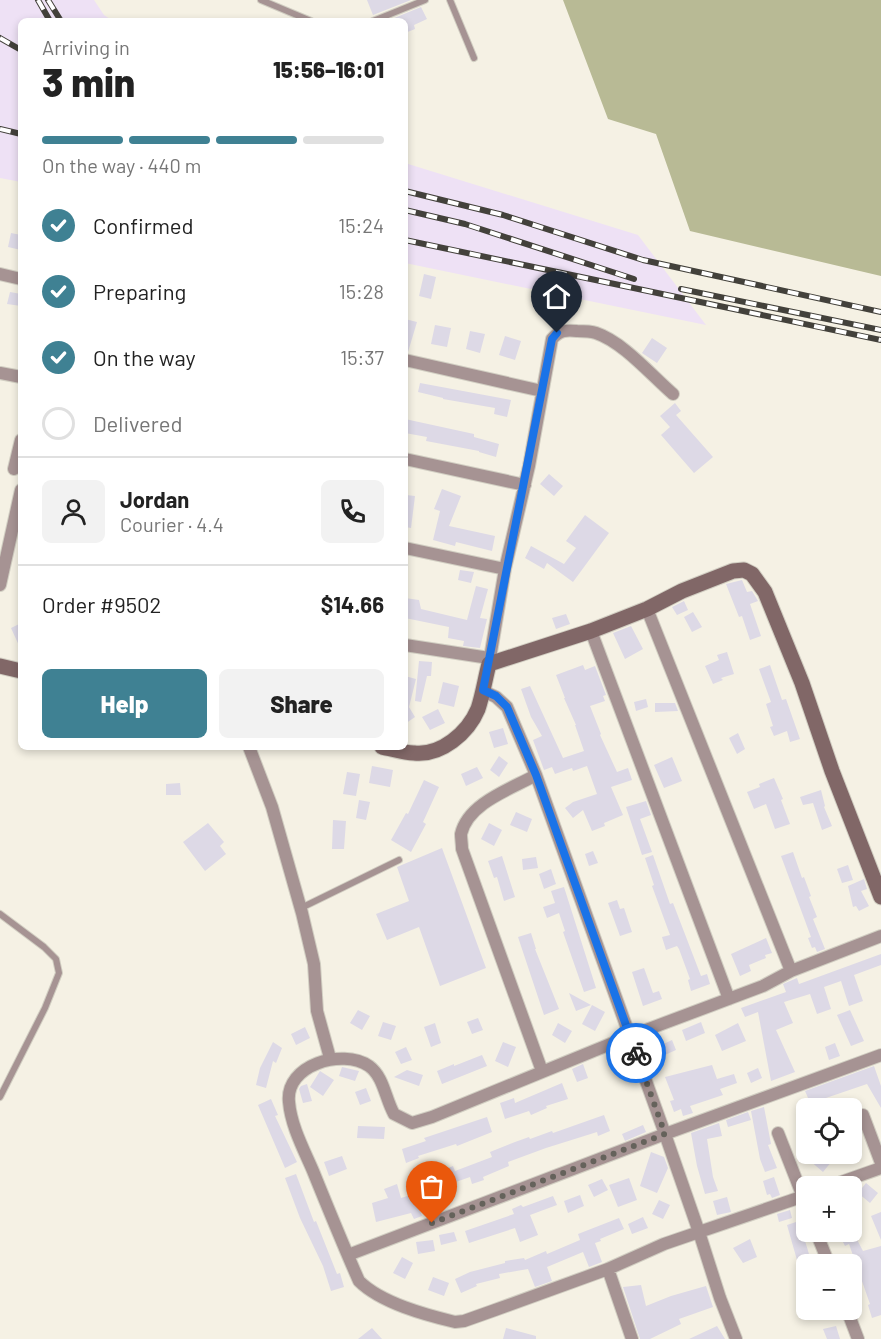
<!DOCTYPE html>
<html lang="en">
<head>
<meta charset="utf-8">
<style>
  body { margin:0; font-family:Barlow,sans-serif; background:#f2f2f2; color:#222; height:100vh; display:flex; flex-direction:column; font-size:22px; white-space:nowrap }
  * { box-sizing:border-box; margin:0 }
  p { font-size:20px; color:#767676 }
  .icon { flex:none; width:33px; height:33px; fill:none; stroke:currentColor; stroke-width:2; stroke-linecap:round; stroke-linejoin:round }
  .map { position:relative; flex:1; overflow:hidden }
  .panel { position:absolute; left:18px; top:18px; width:390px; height:732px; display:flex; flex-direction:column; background:#fff; border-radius:9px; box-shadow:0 3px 9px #0003 }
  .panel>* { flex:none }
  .fabs { position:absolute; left:796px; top:1098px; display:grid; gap:12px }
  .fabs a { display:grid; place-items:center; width:66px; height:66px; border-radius:9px; background:#fff; box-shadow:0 3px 9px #0003; font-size:30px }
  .pin { position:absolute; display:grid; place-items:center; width:51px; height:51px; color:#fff; margin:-62px -26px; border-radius:50% 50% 50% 0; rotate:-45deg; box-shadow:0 0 6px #0007 }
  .pin .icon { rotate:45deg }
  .courier { position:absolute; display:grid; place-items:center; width:60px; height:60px; margin:-30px; border:4px solid #1a73e8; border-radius:50%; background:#fff; color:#222; box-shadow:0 2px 8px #0007 }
  .summary em { font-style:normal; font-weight:800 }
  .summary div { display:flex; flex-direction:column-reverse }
  .summary { display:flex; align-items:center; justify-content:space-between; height:102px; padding:0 24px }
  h1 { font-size:39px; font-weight:800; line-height:45px }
  .bar { display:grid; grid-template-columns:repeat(4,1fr); gap:9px 6px; align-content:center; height:72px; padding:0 24px }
  .bar i { height:8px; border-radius:4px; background:#e0e0e0 }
  .bar .active { background:#3f8193 }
  .bar p { grid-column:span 4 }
  .line { display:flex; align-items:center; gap:15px; padding:0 24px; border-top:2px solid #e0e0e0 }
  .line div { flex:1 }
  .round { display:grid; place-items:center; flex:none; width:63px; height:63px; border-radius:9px; background:#f2f2f2 }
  ol { padding:0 24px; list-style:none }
  li { display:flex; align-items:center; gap:18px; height:66px }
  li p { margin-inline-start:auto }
  li .icon { padding:6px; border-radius:50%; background:#3f8193; color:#fff; stroke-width:4 }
  li:last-child { color:#767676 }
  li i { width:33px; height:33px; border:3px solid #e0e0e0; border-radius:50% }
  .button { display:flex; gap:12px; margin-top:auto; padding:12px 24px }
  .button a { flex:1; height:69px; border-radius:9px; background:#3f8193; color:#fff; font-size:24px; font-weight:800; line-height:69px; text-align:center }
  .button a+a { background:#f2f2f2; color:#222 }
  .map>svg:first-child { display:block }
</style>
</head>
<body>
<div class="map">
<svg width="881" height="1339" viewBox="0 0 881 1339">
  <rect width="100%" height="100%" fill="#f5f1e4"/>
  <!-- industrial -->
  <path fill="#eee1f5" d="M0,0H94L104,15L113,21H21V182L0,178Z
    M405,163L638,235L706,325L405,263Z"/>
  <!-- forest -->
  <path fill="#b8ba95" d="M563,0H881V276L690,231L656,134L608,119Z"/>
  <!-- building -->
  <path fill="#ddd9e6" d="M367,0H411L373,15Z
    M421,7L427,19L414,25L415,29L405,33V21H387Z
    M11,233L21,235V250L8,247Z
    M424,274L436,277L431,299L419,296Z
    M10,292L21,294V306L7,304Z
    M405,319L417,322L408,352H405Z
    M435,325L451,328L447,347L431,344Z
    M470,331L485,334L480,353L466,349Z
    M505,336L521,341L515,360L499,355Z
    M652,338L667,348L657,363L642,353Z
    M420,383L511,400L507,417L494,414L495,408L443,399V398L418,392Z
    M675,403L681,411L676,415L713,457L694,473L661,435L670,427L660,416Z
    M405,419L474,434V437L499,444L496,457L479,452V451L426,441L427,437L405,433Z
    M549,474L563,486L554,496L540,484Z
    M442,489L461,496L449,526L495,536L492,551L456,542L455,546L433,540L440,511L434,509Z
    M406,495L415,496L411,528L405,527Z
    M585,515L609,533L573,582L547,563L544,569L525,558L531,546L564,564L576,548L566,541Z
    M460,570L474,572L471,583L458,580Z
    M742,580L747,592L752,591L758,601L750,604L761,636L750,640L742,616L739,617L726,584Z
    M476,586L488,589L480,618L487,619L480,648L463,646L464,641L448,638L449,627L405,618V598L419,600L421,609L467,620Z
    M684,601L688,610L677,615L672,607Z
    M693,612L702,627L692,632L684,617Z
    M566,614L570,624L556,629L552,618Z
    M21,623V650L11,628Z
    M631,626L643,649L625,659L613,633Z
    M727,652L734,674L721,678L723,680L713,684L705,666L719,660L717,655Z
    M419,661L432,662L431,676H427L421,702L415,701Z
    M583,665L585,670L595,666L606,695L603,696L605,701L590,706L601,734L600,735L617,772L628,768L632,780L611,787L623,815L604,823L605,826L592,831L583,810L573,818L565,808L573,802L597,794L587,766L573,771L572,768L555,774L552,767L544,770L533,740L542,736L531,717L521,689L530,686L563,758L584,751L575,725H576L564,698H565L556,675Z
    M770,665L782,700L786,699L800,739L790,742L787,731L774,736L770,727L773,726L766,704L771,702L759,669Z
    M405,676L416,679L409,707L415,717L405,724Z
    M443,682L459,686L454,707L438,703Z
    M646,699L648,707L636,711L634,702Z
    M655,703H675L678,711L655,712Z
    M438,709L445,723L430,730L422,717Z
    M503,728L508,744L494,748L489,732Z
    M738,733L745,749L737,754L729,738Z
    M499,756L508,763L499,777L490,770Z
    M672,757L682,781L664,788L654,765Z
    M372,766L393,770L390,787L369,783Z
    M477,767L483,778L466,786L461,774Z
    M347,772L360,774L356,796L343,794Z
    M774,778L783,799L781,800L790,824L775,829L766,804L754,809L747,792L760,787L759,784Z
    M424,780L439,787L423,822L426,824L411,852L391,840L406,813L408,814Z
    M180,783L181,795H166V784Z
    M821,790L825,806L824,807L832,826L822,830L813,803L803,805L800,797Z
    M359,800L370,802L366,820L356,818Z
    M646,801L651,815L640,819L652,852L642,855L626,807Z
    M516,812L532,819L527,832L510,825Z
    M333,820L346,821L344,849H332Z
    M208,823L224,842L220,846L226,854L205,871L183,842Z
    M489,823L502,830L494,846L481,839Z
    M442,848L486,968L440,986L419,927L387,940L376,914L409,901L397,867Z
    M593,851L598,863L589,866L585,854Z
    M793,852L802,878L804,877L811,896L809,897L817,917L813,919L825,949L817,952L815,947L812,948L808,938L811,937L781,856Z
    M653,855L670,904L673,903L701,976L707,974L710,984L691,991L688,980L690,979L679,949L677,946L666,950L662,937L670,935L652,886L654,885L645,858Z
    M502,856L515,897L504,901L497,877L494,878L488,861Z
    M536,857L538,868L523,870L522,859Z
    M848,865L853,880L842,883L837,869Z
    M551,869L556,884L544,889L539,874Z
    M864,879L867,889L861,891L869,906L859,911L856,906L853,907L848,886Z
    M564,887L596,988L584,992L563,932L565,931L559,913L547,918L543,907L555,903L551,891Z
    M617,900L620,909L624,908L632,932L620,936L608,903Z
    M531,933L536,949H535L559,1009L544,1015L518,937Z
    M766,938L772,953L765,955L766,958L749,965L751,971L740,976L731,954Z
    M881,954V965L854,975L863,1001L849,1006L841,981L824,987L831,1009L817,1014L810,994L784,1002L793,1023L776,1030L795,1072L771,1081L758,1012L745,1017L741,1008L786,992L783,984L797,978L799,984Z
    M644,968L653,993L659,991L662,999L643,1006L632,972Z
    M569,993L591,1005L576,1011Z
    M592,1005L605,1012L595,1031L582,1024Z
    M358,1010L370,1016L362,1030L350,1023Z
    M850,1010L864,1041L851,1046L837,1015Z
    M478,1018L483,1030L472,1034L467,1022Z
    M383,1022L396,1026L391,1040L378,1036Z
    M701,1022L705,1033L686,1041L682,1030Z
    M435,1023L441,1043L431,1047L424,1027Z
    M558,1023L572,1031L565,1043L552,1035Z
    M738,1023L746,1041L722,1051L715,1035Z
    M305,1027L310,1038L296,1045L291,1034Z
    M672,1040L676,1050L658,1058L653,1049Z
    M273,1042L282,1048L276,1063L273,1061L266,1088L256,1085L260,1068Z
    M503,1042L516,1047L508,1067L495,1061Z
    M835,1043L840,1056L829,1060L825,1047Z
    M406,1047L412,1060L401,1064L395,1052Z
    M482,1055L487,1066L442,1084L437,1071L454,1064V1066Z
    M583,1064L588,1078L577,1082L572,1069Z
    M712,1065L717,1079L734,1074L737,1083L720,1089L723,1095L690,1106L693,1113L683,1116L681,1109L674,1112L670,1101L674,1100L665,1077Z
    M874,1066L881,1086V1108L867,1084L823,1099L824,1102L812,1107L805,1091Z
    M342,1067L359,1071L355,1081L339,1076Z
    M758,1068L762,1078L751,1083L747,1073Z
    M407,1070L423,1075L419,1086L394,1077Z
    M320,1071L334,1080L323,1096L310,1087Z
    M562,1083L568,1099L546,1106L547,1108L531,1115L529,1111L505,1119L500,1103L514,1098L515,1103Z
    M307,1084L312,1101L303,1103L299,1089L301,1086Z
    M366,1088L371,1101L360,1105L355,1092Z
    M271,1099L278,1115L275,1116L297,1162L285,1168L258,1105Z
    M764,1107L771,1144L768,1145L777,1168L765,1172L760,1159L751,1111Z
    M748,1112L751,1120L728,1127L726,1120Z
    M604,1115L610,1131L598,1136L597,1132L546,1148L508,1162L509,1166L483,1177L484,1180L472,1184L470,1177L433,1190L435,1195L423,1199L417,1182L442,1174L441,1171L453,1166L455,1171L492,1157L490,1152L515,1142L529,1137L530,1139L552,1131L553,1133Z
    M487,1117L492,1132L457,1146L456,1144L418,1156L419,1158L406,1163L402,1149L426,1141L424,1138Z
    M719,1123L722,1136L707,1139L713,1177L718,1191L705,1194L697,1166L691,1133Z
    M643,1125L646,1132L625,1141L622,1134Z
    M358,1126L385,1127L384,1139L357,1138Z
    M651,1152L664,1157L668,1168L657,1193L640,1186Z
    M815,1154H824L832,1161L823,1172L809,1160Z
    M342,1156L347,1169L329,1176L324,1162Z
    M296,1174L314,1222L316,1221L337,1274L340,1273L344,1287L331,1291L323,1266L300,1218L285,1178Z
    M774,1177L780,1195L772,1198L770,1194L767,1195L763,1181Z
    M629,1178L637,1200L618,1207L609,1185Z
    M602,1179L608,1190L594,1197L588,1185Z
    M866,1183L878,1193L870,1203L858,1193Z
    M397,1184L401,1198L414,1194L422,1216L414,1219L411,1213L376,1222L372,1203L388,1198L384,1189Z
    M580,1195L584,1206L568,1213L564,1201Z
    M553,1196L557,1205L530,1215L538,1235L520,1242L515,1228L469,1243L465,1231L514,1214L512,1209L521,1205L523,1207Z
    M727,1197L731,1212L717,1215L713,1201Z
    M659,1200L670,1205L663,1219L652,1214Z
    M790,1210L792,1218L779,1222L777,1214Z
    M881,1212V1240L871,1216Z
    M643,1217L648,1228L632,1234L628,1224Z
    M619,1218L624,1229L600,1239L601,1241L595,1243L602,1262L589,1267L583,1252L547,1267L552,1281L535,1287L528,1269L499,1274L500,1278L476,1284L477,1286L461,1293L455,1279L470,1272L505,1263V1261L524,1258L525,1260L546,1251L547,1254L580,1240L578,1234Z
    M799,1221L812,1264H807V1307H805L797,1283L803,1281L787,1225Z
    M454,1232L457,1241L441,1245L439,1235Z
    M838,1232H853L863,1251L881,1246V1315L872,1318L868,1305L870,1304L849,1244L845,1246Z
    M750,1239L757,1257L743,1263L733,1248Z
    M433,1240L435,1251L418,1254L416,1242Z
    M402,1257L413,1263L405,1279L393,1273Z
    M433,1277L449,1283L444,1296L428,1290Z
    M641,1285L646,1306L671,1296L706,1286L713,1307L679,1319L681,1324L650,1339H640L623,1287Z
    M717,1326L725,1339H689Z
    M836,1326L840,1339H827L823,1329Z
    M372,1328L382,1339H358Z
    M506,1328L536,1336V1339H503Z"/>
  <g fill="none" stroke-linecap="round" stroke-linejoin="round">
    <!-- lane casing -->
    <g stroke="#d1cec2" stroke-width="8">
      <path id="lane" d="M261,0L311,21
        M450,0L474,58
        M373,21L425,0
        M301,908L399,860
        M0,914L44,947L56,959L59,973L45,1008L0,1097"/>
    </g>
    <!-- street casing -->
    <g stroke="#d1cec2" stroke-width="14">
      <path id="street" d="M0,274L21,279
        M405,360L542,391
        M0,373L21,377
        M405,459L525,485
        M14,469L21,440
        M405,548L505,569
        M0,585L21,490
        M647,609L791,971
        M591,631L729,999
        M405,645L489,658
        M489,664L505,569L529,466L552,339C560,330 566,330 577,331C584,331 590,331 596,333C623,342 651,375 673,394
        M483,691L496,697L507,707L536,775L665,1134L699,1232L720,1298L736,1339
        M249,747L272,807L302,913L314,964L317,1011L330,1058
        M536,775C511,789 468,803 461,834C461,839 462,844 462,849L542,1071
        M863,1115L881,1163
        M778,1133L807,1207
        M830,1186L881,1168
        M807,1195L664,1244L608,1269L495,1310L464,1321L455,1322C426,1315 381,1303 359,1281C343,1245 328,1208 313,1171C304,1150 291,1126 289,1102C285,1065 342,1048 369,1066C384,1077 385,1098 394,1114L412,1123L432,1117L630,1036L763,986L791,971L881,936
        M816,1232L829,1264
        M348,1255L665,1134L881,1055
        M608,1269L632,1339
        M847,1310L858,1339"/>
    </g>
    <!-- secondary casing -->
    <g stroke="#d1cec2" stroke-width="17">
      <path id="secondary" d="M0,666L21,671
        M382,747C393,749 403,753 414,753C441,756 468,733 478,709C483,694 485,679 489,664L591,631L647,609L682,591L733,571L744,570L752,574L765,592L802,683L832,771L881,897"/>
    </g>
    <!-- lane -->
    <use href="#lane" stroke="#a69393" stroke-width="6"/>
    <!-- street -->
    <use href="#street" stroke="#a69393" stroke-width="12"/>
    <!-- secondary -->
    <use href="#secondary" stroke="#816767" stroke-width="15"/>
    <!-- rail casing -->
    <g stroke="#43413b" stroke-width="6">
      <path id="rail" d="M38,0L50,21
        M48,0L61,21
        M0,38L21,50
        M0,129L21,134
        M405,191L503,215L643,260L881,312
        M405,210L465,224L634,279
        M405,240L881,340
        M681,289L881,330"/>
    </g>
    <!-- rail -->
    <use href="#rail" stroke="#fff" stroke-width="4" stroke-dasharray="11" stroke-linecap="butt"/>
  </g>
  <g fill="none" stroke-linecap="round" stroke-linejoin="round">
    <!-- done -->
    <path stroke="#65625b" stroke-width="6" stroke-dasharray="0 10.8" d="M432,1223L665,1134L636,1053"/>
    <!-- route -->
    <path stroke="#1a73e8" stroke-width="8" d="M557,333L552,339L483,690L496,696L507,707L536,775L636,1053"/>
  </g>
</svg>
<div class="fabs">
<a><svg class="icon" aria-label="locate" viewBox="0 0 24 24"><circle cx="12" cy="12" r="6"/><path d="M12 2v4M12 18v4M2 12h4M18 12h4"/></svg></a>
<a>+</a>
<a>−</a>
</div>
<div class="pin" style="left:432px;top:1223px;background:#ea580c"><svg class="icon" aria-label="bag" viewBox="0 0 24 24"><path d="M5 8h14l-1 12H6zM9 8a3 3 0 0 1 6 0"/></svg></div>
<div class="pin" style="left:557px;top:333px;background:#1f2937"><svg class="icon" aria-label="home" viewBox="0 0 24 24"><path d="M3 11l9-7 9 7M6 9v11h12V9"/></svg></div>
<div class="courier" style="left:636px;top:1053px"><svg class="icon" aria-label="bike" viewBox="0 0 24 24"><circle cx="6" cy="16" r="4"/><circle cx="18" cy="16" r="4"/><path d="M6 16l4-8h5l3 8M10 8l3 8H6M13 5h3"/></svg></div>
<section class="panel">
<div class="summary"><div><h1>3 min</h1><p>Arriving in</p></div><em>15:56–16:01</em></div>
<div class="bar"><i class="active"></i><i class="active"></i><i class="active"></i><i></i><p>On the way · 440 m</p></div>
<ol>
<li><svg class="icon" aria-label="check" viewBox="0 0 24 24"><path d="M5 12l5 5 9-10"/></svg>Confirmed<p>15:24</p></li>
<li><svg class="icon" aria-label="check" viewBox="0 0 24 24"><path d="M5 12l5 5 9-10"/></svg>Preparing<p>15:28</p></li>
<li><svg class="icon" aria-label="check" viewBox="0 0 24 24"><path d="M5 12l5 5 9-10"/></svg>On the way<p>15:37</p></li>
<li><i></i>Delivered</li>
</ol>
<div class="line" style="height:108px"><a class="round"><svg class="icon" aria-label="person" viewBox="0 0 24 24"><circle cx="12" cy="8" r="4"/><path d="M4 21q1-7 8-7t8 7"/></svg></a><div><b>Jordan</b><p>Courier · 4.4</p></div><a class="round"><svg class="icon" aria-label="phone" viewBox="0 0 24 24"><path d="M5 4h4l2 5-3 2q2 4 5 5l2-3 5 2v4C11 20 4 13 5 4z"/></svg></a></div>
<div class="line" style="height:78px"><div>Order #9502</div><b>$14.66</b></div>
<div class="button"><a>Help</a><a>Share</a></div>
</section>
</div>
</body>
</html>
